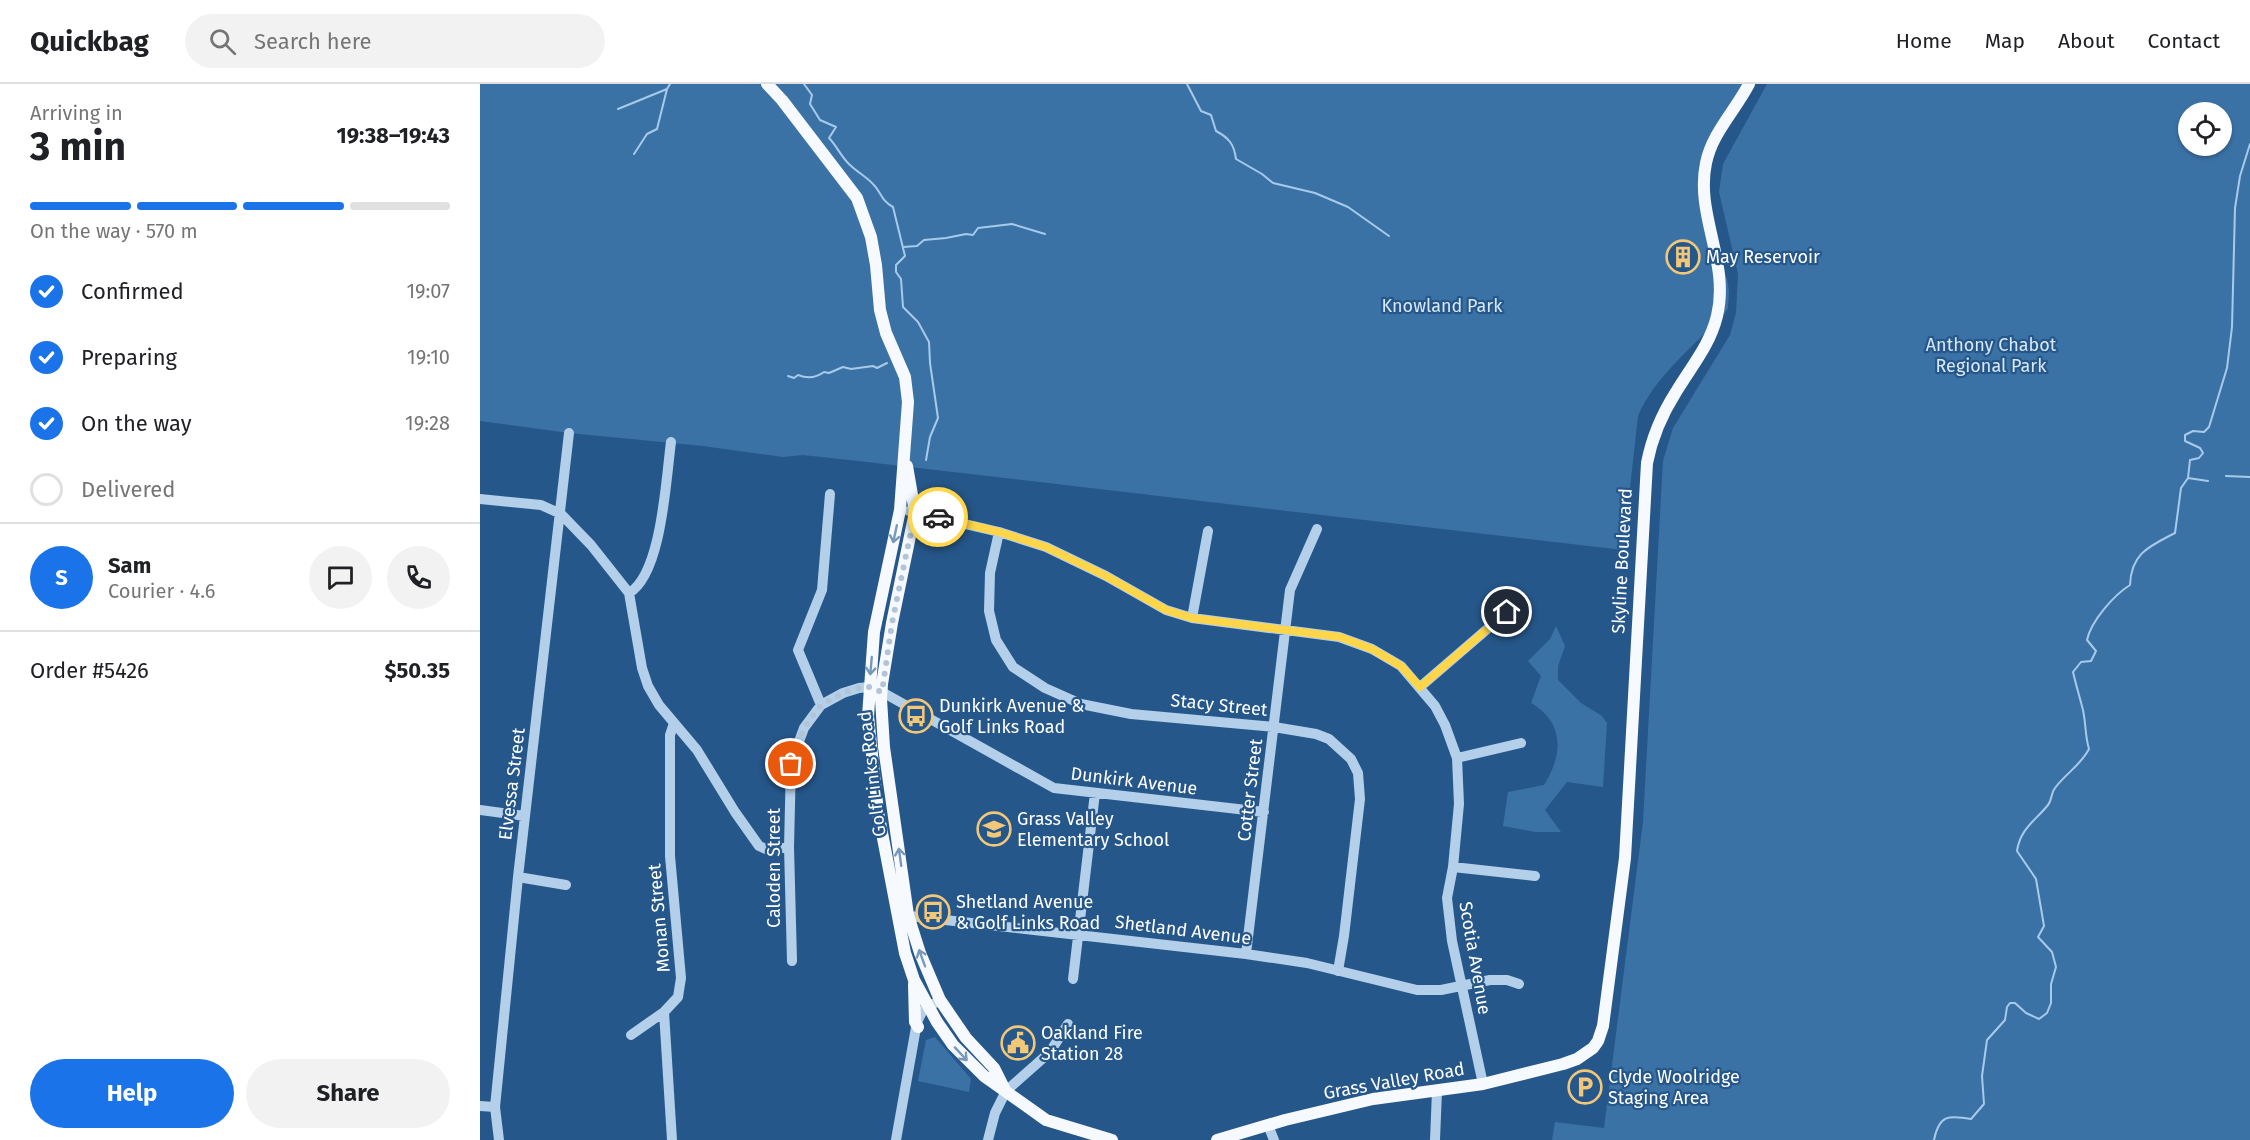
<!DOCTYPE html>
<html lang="en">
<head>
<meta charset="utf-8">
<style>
  body { margin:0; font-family:"Fira Sans",sans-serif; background:#f2f2f2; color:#202124; height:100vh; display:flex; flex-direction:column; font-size:22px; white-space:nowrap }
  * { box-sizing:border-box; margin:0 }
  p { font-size:20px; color:#757577 }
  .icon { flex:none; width:33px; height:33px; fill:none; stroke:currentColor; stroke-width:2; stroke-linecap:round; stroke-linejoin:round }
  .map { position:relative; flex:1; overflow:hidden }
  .sheet { display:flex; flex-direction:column; background:#fff; width:480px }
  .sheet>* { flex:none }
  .controls { position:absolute; left:1698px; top:18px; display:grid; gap:12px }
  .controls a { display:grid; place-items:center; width:54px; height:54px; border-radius:50%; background:#fff; box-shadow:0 2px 4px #0004; font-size:30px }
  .pin { position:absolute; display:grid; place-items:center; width:51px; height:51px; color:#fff; margin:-26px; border:3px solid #fff; border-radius:50%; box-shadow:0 2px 6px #0007 }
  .courier { position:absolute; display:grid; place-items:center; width:60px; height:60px; margin:-30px; border:4px solid #ffd54a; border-radius:50%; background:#fff; color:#222; box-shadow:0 2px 8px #0007 }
  .head em { font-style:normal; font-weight:700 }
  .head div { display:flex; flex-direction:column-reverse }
  .head { display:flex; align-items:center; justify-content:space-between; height:102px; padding:0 30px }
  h1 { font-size:39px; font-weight:700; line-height:45px }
  .bar { display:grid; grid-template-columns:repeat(4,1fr); gap:9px 6px; align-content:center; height:72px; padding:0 30px }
  .bar i { height:8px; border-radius:4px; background:#e0e0e0 }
  .bar .current { background:#1a73e8 }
  .bar p { grid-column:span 4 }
  .line { display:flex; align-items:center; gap:15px; padding:0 30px; border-top:2px solid #e0e0e0 }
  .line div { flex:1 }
  .round { display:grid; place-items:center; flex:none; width:63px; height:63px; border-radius:32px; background:#f2f2f2 }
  ol { padding:0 30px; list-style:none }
  li { display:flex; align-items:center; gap:18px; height:66px }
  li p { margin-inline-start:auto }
  li .icon { padding:6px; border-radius:50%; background:#1a73e8; color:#fff; stroke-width:4 }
  li:last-child { color:#757577 }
  li i { width:33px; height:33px; border:3px solid #e0e0e0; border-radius:50% }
  .cta { display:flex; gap:12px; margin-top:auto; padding:12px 30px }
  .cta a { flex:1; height:69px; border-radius:36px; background:#1a73e8; color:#fff; font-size:24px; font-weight:700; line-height:69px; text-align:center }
  .cta a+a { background:#f2f2f2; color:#202124 }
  header { display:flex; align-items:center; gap:36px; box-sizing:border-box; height:84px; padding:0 30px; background:#fff; border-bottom:2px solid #e0e0e0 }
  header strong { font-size:28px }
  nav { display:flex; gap:33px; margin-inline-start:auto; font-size:21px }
  .search { width:420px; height:54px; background:#f2f2f2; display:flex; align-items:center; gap:15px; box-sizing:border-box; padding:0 21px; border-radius:33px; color:#757577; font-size:22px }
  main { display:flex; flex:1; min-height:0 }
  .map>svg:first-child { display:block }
</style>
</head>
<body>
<header>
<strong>Quickbag</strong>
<div class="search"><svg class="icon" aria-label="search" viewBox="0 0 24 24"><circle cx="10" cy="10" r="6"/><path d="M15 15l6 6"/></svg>Search here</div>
<nav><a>Home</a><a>Map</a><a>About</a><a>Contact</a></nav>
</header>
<main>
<section class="sheet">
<div class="head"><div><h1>3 min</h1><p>Arriving in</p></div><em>19:38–19:43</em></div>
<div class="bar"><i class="current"></i><i class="current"></i><i class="current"></i><i></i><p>On the way · 570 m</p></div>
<ol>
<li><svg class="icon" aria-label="check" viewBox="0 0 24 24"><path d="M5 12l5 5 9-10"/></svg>Confirmed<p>19:07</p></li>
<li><svg class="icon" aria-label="check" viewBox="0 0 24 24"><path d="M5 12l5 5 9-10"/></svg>Preparing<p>19:10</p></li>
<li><svg class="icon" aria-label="check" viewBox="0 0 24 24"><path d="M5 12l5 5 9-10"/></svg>On the way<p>19:28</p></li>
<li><i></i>Delivered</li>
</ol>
<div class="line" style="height:108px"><b class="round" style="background:#1a73e8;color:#fff">S</b><div><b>Sam</b><p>Courier · 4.6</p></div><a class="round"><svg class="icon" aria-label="chat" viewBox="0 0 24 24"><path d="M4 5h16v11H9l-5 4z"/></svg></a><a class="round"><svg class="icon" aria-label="phone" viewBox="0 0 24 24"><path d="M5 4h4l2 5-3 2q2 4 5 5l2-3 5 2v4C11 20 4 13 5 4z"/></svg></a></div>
<div class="line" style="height:78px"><div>Order #5426</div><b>$50.35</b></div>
<div class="cta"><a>Help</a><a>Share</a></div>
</section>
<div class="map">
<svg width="1770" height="1056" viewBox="0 0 1770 1056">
  <rect width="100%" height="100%" fill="#26578a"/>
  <!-- green -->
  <path fill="#3b72a6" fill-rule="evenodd" d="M0,0H1274L1243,40L1226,101L1240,180L1247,195L1249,207L1248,224L1245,229C1216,260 1174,293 1158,332L1143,466L387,378L323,371L303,373L223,362L89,349L0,337Z
    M1287,0H1770V1056H1072L1075,1038L1124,1044L1163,738L1183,377L1193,344L1250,251L1256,229L1258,190L1239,108L1243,80ZM1708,28H1742V62H1708Z
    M1076,542L1085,562L1078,582V596L1101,619L1122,632L1127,639L1123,703L1087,698L1065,726L1081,748H1055L1023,742L1028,708L1064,701C1083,671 1085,639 1051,619L1061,592L1048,577L1070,555Z
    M455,953L491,995L489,1008L438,997L446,956Z"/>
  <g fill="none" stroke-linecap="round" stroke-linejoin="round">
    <!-- stream -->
    <path stroke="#a8caea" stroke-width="2" d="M324,0L332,11L330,20L340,36L356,43L349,54C357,62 361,73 370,81C376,87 385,92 392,99C402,108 400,116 413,123L425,172L416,181V188L421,195L423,223L438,238L449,258L450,279L458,334L450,353L446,376
      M707,0L721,27L731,31L736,47C749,54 754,60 756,75L782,90L793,99L835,109L868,123L909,152
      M138,25L187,5L190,0
      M154,70L167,50L177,45L187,5
      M423,163L437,162L444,156L466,154L486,150L493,151L498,144L532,140L565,150
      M308,292L314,294L318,291C328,295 336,294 344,288L349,289L363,283L371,285L393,282L397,284L407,279
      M1746,392L1770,393
      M1708,394L1728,397
      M1454,1056C1459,1031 1468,1031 1491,1035L1504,1020L1502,992L1507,956L1525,936L1527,923L1530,919H1535L1546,929L1559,935L1567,929L1571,919V900L1576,883L1572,868L1558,853L1564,842L1556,795L1537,767C1540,745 1555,737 1568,721C1572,716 1571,709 1575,704C1586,689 1600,682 1609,665C1605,652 1606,640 1603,626C1600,614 1596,601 1593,588L1601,578L1611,577L1616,567L1607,556C1611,537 1634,511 1650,501C1651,469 1670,462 1695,449L1701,404L1708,394L1710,376L1719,374L1723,369L1720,364L1705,357V351L1713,347L1724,348L1729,343L1747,284L1752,243L1755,124L1760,92L1770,60"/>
    <!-- minor -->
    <path stroke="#b3cfe9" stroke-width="10" d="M0,415L61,421L81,430L111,461L149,509L162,584L168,602L179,621L217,666L255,728L279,762L288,766L309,763
      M429,427L519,448L566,463L626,492L686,526L712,534L859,553L892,565L921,582L955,622L965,641L977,674L979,720L973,783L967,814L972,857L1003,1000
      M519,448L510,489L509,527L516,556L533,583L565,604L601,620L651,630L794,643L836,650L849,655L871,675L878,689L880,715L864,852L858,887
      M149,509C182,490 186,394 191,358
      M712,534L728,447
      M940,603L1027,528
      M341,621L318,566L342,506L350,410
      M977,674L1041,659
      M0,726L45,732
      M973,783L1055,792
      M38,793L86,801
      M421,831L766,870L827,879L937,906H961L1010,896H1027L1039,900
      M766,870L810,506L837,445
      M312,877L309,763L311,679L324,644L341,621L363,609L379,604L389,603L402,608L574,704L784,728
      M593,895L615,709
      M151,951L184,928
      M0,1022L15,1023
      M788,1041L794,1056
      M19,1056L15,1023L38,793L89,349
      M192,1056L184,928L198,913L201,894L190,772V651L194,639
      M416,1056L437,938L443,926L455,919
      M508,1056L515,1029L526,1007L570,968L588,940
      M955,1056L957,1007"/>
    <!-- major -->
    <path stroke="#f6fafe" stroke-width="12" d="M287,0L302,16L377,114L391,153L396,181L400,226L406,249L425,293L428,318L420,426L394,548L388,632L398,728L425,869L434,896L457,938L473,961L504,992L566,1036L632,1056
      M427,382L435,428L412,539L402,600L401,615L404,663L428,831L440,869L460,916L486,954L514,984L525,1006
      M434,900L435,938L438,943
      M737,1056L805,1036L893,1015L1003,1000L1083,980L1097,975L1113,964L1118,957L1123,942L1145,774L1167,379C1172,353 1182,330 1196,308C1211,283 1230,261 1237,232C1250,178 1215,131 1226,79C1232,49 1255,27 1269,0"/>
  </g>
  <!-- one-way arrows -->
  <defs><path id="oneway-shaft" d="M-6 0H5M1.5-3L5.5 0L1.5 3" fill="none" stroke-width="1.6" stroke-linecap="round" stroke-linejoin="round" transform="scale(1.5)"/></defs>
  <g stroke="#7998b8">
    <use href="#oneway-shaft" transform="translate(415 450) rotate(102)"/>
    <use href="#oneway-shaft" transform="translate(391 582) rotate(95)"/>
    <use href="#oneway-shaft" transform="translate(420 773) rotate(-98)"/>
    <use href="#oneway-shaft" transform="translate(442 874) rotate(-110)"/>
    <use href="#oneway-shaft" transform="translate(481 970) rotate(47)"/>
  </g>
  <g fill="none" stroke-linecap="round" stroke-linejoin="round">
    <!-- done -->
    <path stroke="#b3c4d6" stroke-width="6" stroke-dasharray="0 10.8" d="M311,680L324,644L341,621L363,609L379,604L389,603L402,608L412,539L435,428L458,433"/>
    <!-- route -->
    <path stroke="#ffd54a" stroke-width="8" d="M458,433L519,448L566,463L626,492L686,526L712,534L860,553L892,565L921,582L940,603L1027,528"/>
  </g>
  <!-- icons -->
  <defs>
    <g id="building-ring" transform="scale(1.725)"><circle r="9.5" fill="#26578a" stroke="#f2c878" stroke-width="1.5"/><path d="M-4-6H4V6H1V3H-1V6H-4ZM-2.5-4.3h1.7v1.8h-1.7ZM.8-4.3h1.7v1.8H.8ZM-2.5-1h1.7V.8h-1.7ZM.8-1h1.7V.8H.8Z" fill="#f2c878"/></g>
    <g id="bus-ring" transform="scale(1.725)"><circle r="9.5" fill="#26578a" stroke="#f2c878" stroke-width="1.5"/><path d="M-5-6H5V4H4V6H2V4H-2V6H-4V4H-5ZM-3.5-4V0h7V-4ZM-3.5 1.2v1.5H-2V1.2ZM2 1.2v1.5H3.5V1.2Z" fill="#f2c878"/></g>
    <g id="school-ring" transform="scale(1.725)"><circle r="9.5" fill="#26578a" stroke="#f2c878" stroke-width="1.5"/><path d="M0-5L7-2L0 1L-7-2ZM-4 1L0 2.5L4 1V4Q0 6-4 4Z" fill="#f2c878"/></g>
    <g id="civic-ring" transform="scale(1.725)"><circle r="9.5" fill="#26578a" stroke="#f2c878" stroke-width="1.5"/><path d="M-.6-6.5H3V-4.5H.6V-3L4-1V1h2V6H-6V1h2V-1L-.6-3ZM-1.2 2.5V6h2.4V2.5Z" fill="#f2c878"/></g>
    <g id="parking-ring" transform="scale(1.725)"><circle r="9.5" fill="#26578a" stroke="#f2c878" stroke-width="1.5"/><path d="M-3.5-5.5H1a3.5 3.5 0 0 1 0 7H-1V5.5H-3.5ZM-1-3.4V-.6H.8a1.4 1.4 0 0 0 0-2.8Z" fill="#f2c878"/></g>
  </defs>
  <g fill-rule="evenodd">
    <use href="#building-ring" x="1203" y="173"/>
    <use href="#bus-ring" x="436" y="632"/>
    <use href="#school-ring" x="514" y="745"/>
    <use href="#bus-ring" x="453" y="828"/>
    <use href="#civic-ring" x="538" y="959"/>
    <use href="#parking-ring" x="1105" y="1003"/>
  </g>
  <g text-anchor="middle" stroke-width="4.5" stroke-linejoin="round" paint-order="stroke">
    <!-- poi labels -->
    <g font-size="18" fill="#fff" stroke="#26578a" text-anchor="start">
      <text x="1226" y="179">May Reservoir</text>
      <text x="459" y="628">Dunkirk Avenue &amp;<tspan x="459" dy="21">Golf Links Road</tspan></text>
      <text x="537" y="741">Grass Valley<tspan x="537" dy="21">Elementary School</tspan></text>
      <text x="476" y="824">Shetland Avenue<tspan x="476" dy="21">&amp; Golf Links Road</tspan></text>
      <text x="561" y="955">Oakland Fire<tspan x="561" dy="21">Station 28</tspan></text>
      <text x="1128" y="999">Clyde Woolridge<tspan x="1128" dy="21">Staging Area</tspan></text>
    </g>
    <!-- park labels -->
    <g font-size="18" fill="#d7e8f7" stroke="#26578a">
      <text x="962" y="228">Knowland Park</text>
      <text x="1511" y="267">Anthony Chabot<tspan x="1511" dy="21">Regional Park</tspan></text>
    </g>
    <!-- street labels -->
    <g font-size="18" fill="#fff" stroke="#26578a">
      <text transform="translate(1142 477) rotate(-87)" y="6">Skyline Boulevard</text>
      <text transform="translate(739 621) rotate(6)" y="6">Stacy Street</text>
      <text transform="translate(392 690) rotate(-97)" y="6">Golf Links Road</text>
      <text transform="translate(654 697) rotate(7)" y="6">Dunkirk Avenue</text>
      <text transform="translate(32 700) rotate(-83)" y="6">Elvessa Street</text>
      <text transform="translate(770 706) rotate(-83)" y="6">Cotter Street</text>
      <text transform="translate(294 784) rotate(-90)" y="6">Caloden Street</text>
      <text transform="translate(179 834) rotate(-95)" y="6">Monan Street</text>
      <text transform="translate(703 846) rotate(7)" y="6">Shetland Avenue</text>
      <text transform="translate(995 874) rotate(80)" y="6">Scotia Avenue</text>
      <text transform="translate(914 997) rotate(-10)" y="6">Grass Valley Road</text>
    </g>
  </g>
</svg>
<div class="controls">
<a><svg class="icon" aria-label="locate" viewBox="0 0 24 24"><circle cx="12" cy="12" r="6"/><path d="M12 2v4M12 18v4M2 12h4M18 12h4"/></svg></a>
</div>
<div class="pin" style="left:311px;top:680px;background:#ea580c"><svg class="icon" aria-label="bag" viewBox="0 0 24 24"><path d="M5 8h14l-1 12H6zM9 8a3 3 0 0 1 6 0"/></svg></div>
<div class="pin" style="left:1027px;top:528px;background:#1f2937"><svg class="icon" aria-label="home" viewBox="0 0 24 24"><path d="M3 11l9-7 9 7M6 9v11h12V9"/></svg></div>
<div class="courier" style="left:458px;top:433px"><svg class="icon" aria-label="car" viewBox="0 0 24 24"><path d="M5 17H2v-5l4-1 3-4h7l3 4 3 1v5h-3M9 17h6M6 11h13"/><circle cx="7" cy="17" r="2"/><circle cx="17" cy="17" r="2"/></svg></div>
</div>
</main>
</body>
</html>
